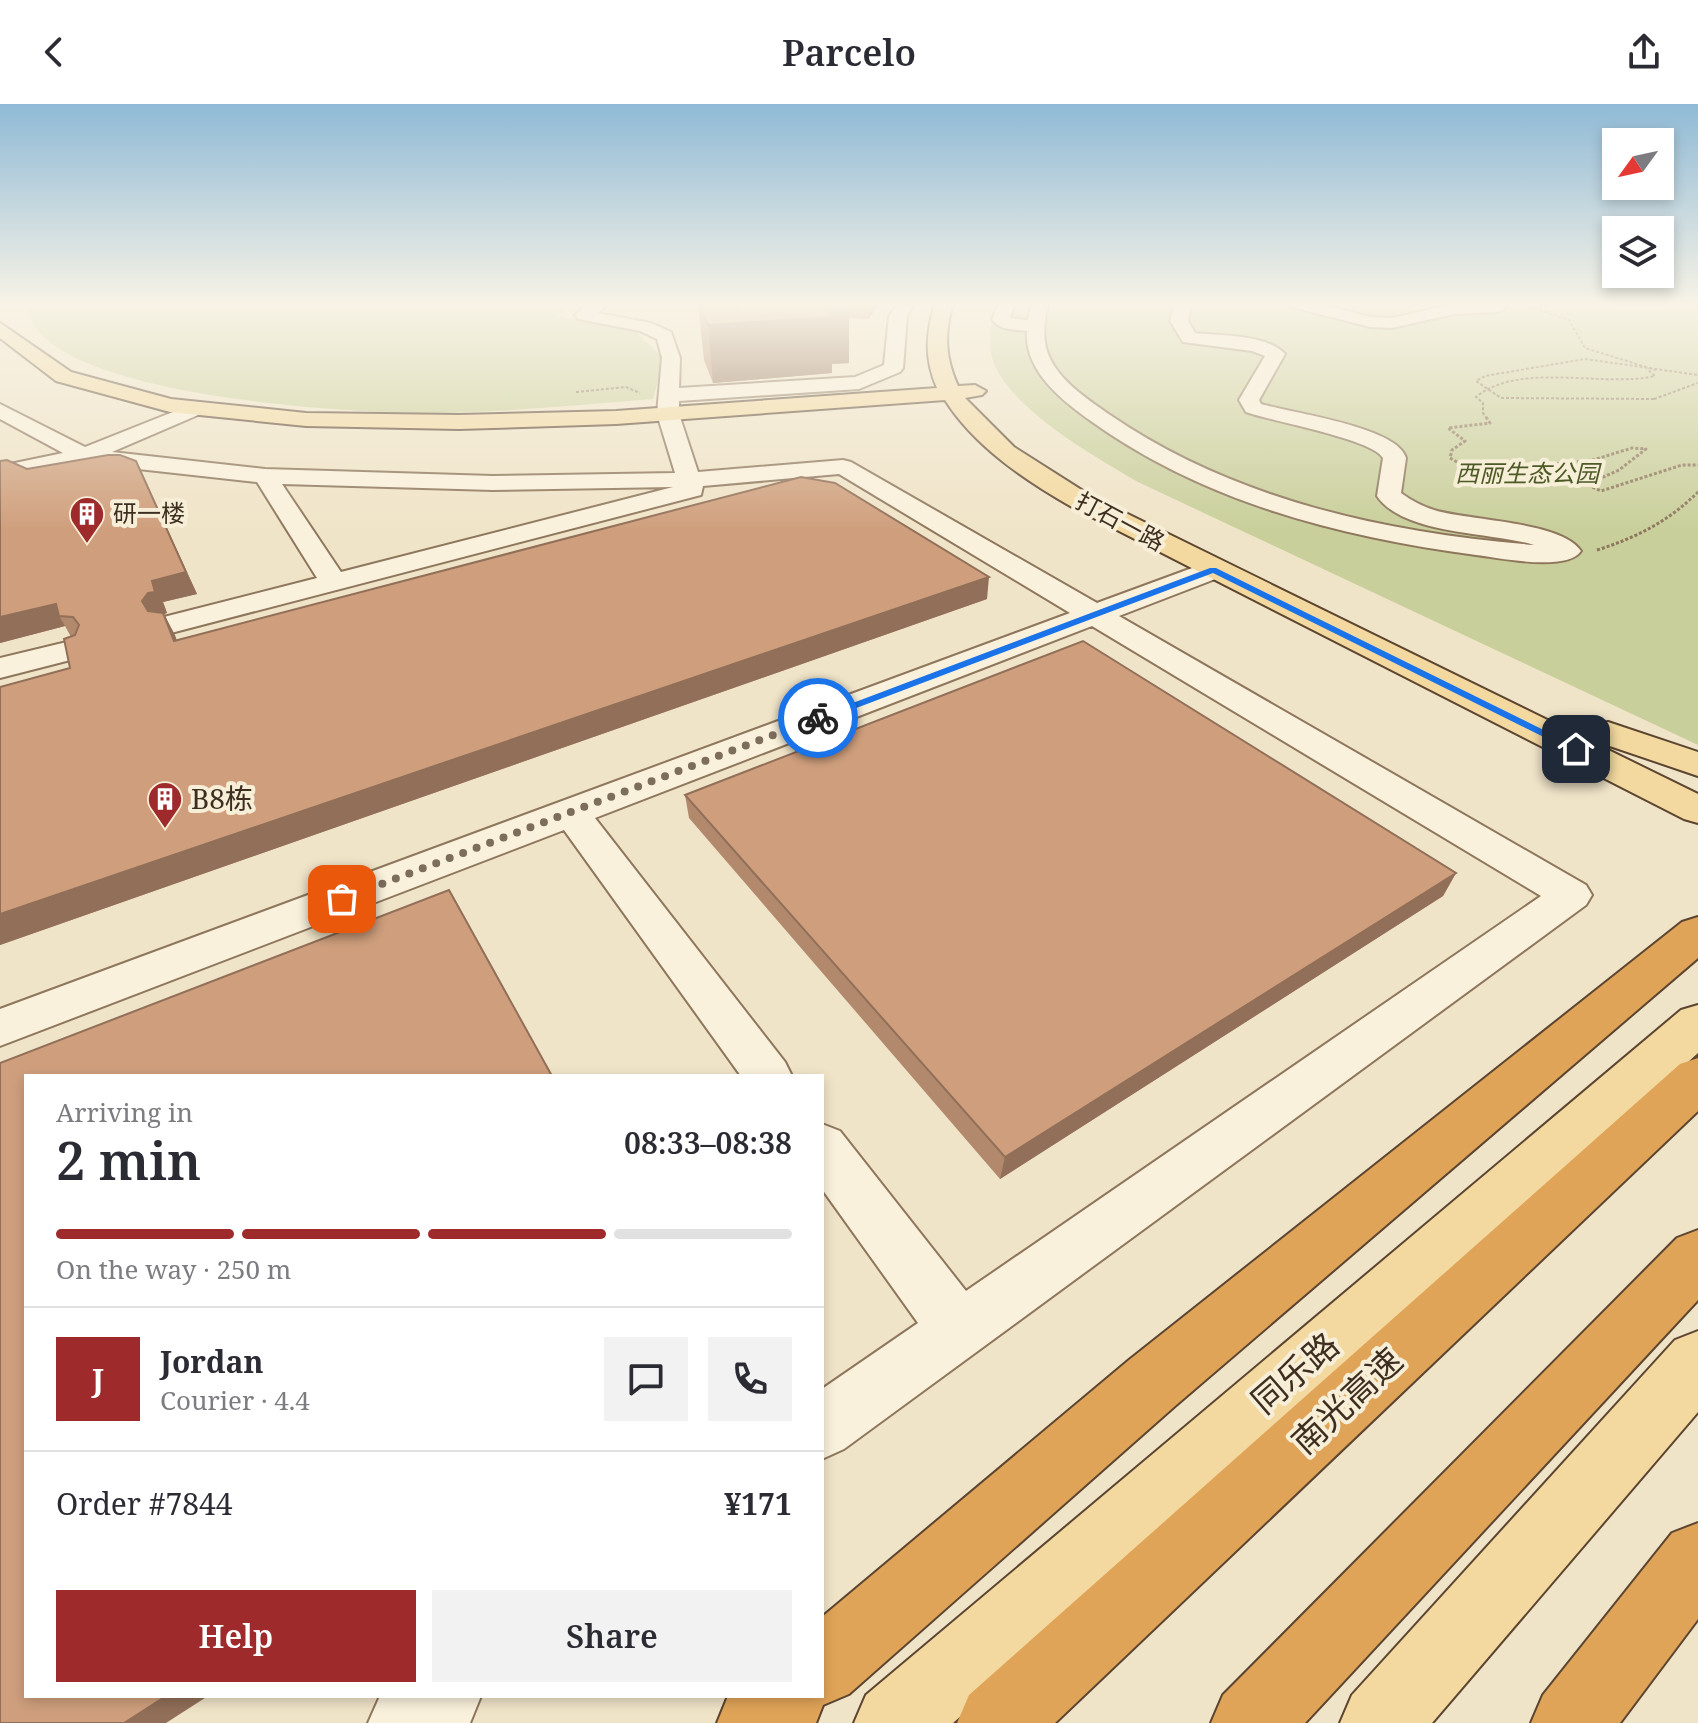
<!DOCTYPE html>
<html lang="en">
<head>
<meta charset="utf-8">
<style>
  body { margin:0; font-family:"Noto Serif","Noto Sans SC",serif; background:#f2f2f3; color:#2b2b33; height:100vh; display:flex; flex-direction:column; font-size:30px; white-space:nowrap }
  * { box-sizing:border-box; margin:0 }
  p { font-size:26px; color:#7c7c81 }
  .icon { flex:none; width:44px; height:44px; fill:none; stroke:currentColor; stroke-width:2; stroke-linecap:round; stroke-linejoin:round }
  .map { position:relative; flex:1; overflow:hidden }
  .panel { position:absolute; left:24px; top:970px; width:800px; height:624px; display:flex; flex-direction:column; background:#fff; border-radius:0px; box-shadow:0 4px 12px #0003 }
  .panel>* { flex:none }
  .needle { width:52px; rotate:237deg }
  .tools { position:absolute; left:1602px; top:24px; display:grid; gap:16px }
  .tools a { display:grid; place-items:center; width:72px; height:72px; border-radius:0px; background:#fff; box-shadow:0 4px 12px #0003; font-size:40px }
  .pin { position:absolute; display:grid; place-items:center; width:68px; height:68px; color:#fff; margin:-34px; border-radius:16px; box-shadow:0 4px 12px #0006 }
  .courier { position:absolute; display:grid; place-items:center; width:80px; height:80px; margin:-40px; border:6px solid #1a73e8; border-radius:50%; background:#fff; color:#222; box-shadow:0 2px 10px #0007 }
  .headline em { font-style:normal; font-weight:600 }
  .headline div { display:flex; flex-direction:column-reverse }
  .headline { display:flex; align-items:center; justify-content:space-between; height:136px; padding:0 32px }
  h1 { font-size:52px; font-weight:600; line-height:60px }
  .bar { display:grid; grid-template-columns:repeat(4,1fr); gap:12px 8px; align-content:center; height:96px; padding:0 32px }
  .bar i { height:10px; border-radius:6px; background:#e1e1e2 }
  .bar .selected { background:#9e2a2b }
  .bar p { grid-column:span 4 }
  .line { display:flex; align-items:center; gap:20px; padding:0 32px; border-top:2px solid #e1e1e2 }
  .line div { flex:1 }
  .round { display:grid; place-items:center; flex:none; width:84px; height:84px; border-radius:0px; background:#f2f2f3 }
  .primary-button { display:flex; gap:16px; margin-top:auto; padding:16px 32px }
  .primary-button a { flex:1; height:92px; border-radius:0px; background:#9e2a2b; color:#fff; font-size:32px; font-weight:600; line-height:92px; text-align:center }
  .primary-button a+a { background:#f2f2f3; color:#2b2b33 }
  header { display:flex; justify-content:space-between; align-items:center; height:104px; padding:0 32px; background:#fff; font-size:36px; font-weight:600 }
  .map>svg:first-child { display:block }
</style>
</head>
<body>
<header><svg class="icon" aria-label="back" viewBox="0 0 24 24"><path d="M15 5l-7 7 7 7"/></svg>Parcelo<svg class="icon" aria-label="share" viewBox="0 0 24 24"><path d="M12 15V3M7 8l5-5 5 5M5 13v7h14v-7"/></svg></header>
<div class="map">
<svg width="1698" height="1619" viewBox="0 0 1698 1619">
  <rect width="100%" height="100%" fill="#f0e4c8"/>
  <!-- green -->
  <path fill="#c9cf9b" d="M27,199H577L556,212L632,224L664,255L653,295C580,301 508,308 435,309C364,310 28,294 27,199Z
    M995,199H1698V641L1138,378C1096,353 1001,301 991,249C988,233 992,215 995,199Z"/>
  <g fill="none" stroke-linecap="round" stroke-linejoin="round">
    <!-- minor casing -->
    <g stroke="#8d765c" stroke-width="4">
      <path id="minor" d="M589,199H608L598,209L651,219L671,228L680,254L679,284L855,273L884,261L889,212L899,199H915L907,212L903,264L900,268L859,285L679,297V310L698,368L843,356L851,358L1097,499L1203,460L1213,458L1223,460L1227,466L1223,472L1119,512L1586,781L1592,791L1586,801L844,1345L822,1355V1285L918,1219L822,1085V1020L840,1027L966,1187L1541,792L1092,522L595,714L785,958L792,972H741L564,726L0,942V905L1070,509L839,370L703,382L701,391L171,529L160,526L156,520L160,514L317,474L257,378L84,359L0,376V362L63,349L0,315V300L85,343L198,298L208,304L205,308L112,348L265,365L493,372L675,369L657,310L662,254L657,235L640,227L578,215L575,211ZM282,380L493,386L673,383L341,468Z
        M999,199H1015L1010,214L1028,216L1032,199H1048C1045,215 1042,231 1047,247C1056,275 1087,295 1110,311C1234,396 1386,429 1534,441C1492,428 1403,431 1377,392L1383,354C1373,335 1271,317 1246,308L1239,296L1265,252L1252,247L1183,238L1170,217L1175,199H1191L1188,217L1195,229C1222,232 1266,230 1285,250L1259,296L1261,300C1291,309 1398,323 1406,354L1401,389C1412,397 1422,402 1434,406C1469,417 1561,417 1581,447C1567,468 1500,454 1476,451C1340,433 1204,398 1091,317C1061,296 1024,266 1027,227C1014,225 999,227 992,215Z
        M1290,199H1318L1370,213L1392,214L1454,200L1504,199L1507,203L1499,208L1454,210L1392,224L1370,223L1292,203Z
        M75,536L86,538L90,545L86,552L0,574V554Z
        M380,1592H481L470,1619H368Z"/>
    </g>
    <!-- major casing -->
    <g stroke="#5b4430" stroke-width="4">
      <path id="major" d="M935,199H953C944,230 945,253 958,282L975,281L986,287L982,291L965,294L1014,343L1091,392L1698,690V719L1684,715L1072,403C1025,376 975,343 945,296L616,320L459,325L306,322L170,308L56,277L0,234V219L71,268L171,295L306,309L459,311L616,307L937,284C924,254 926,230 935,199Z
        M1608,618L1698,648V672L1595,637L1590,629L1595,621Z
        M1698,901V949L953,1619H854L866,1591L1681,906Z
        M1698,1227V1308L1432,1619H1340L1352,1591L1675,1236Z"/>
    </g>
    <!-- highway casing -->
    <g stroke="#5b4430" stroke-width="4">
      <path id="highway" d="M1698,813V854L1175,1302L849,1590L823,1601L816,1619H717L728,1592H822V1513L1129,1256L1682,818Z
        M1698,954V1007L1055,1619H957L969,1591L1680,960Z
        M1698,1126V1196L1305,1619H1211L1223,1591L1677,1134Z
        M1698,1419V1515L1620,1619H1531L1543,1591L1672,1429Z"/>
    </g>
    <!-- path-far1 -->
    <path stroke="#8d765c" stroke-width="2" stroke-dasharray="3 2" stroke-linecap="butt" d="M1536,199L1549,201L1537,203
      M1530,203L1569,216L1585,244L1656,266
      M576,288L626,283L640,289
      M1654,295L1698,279
      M1487,315L1483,309V299L1476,293C1520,257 1603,284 1655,272L1647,265"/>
    <!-- path -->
    <path stroke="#8d765c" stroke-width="3" stroke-dasharray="3 2" stroke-linecap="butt" d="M1486,313L1490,319L1448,324L1465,337L1452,346L1450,354L1476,369L1516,375L1531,372L1554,360L1593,356L1632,344L1646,345L1619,366L1592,378V383L1601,387L1682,361H1698
      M1597,446C1636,434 1669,417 1698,388"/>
    <!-- minor -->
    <use href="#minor" fill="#faf1dc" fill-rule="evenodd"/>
    <!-- major -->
    <use href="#major" fill="#f3d9a0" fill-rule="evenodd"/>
    <!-- highway -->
    <use href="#highway" fill="#e0a458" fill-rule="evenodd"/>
    <!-- path-bridge -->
    <path stroke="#8d765c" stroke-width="2" stroke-dasharray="3 2" stroke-linecap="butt" d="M1654,295L1501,294L1476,277L1485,272L1585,255L1698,271"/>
  </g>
  <!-- wall -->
  <path fill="#b2896c" d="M742,199H881L868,215L849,214V259L832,260V269L713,279L704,256L698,201L737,203Z
    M0,357L27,365L136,357L197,490L163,498L167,509L164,510L177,537L987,495L0,841V583L70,564L71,533L65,522L0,539Z
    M685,691L1456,769L1443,792L1000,1075L689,714Z"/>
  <!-- shaded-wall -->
  <path fill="#916f58" d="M868,199H881L868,215Z
    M849,203V259L832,260V269L713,279L708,221L825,205Z
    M136,357L197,490L163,498L167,509L164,510L175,531L185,560L154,518L142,497L152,477Z
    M989,473L987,495L0,841V810Z
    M56,500L59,512L65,522L0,539V513Z
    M1456,769L1443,792L1000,1075L1005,1053Z
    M166,1592H208L166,1619H124Z"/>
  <!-- building -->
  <path fill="#cf9f7d" stroke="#916f58" stroke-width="2" d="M720,199H735L737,203L742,199H845L849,203L825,205L831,213L708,221L698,201Z
    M108,351H120L136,357L186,468L152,477L155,488L148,489L142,497L148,507L163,509L174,537L801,373L835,379L989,473L0,810V583L70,564L64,535L75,531L79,521L73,513L59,512L56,500L0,513V357L7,356L27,365Z
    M1083,537L1456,769L1005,1053L685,691Z
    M449,786L552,972H26V1592H166L124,1619H0V959Z"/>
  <!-- sky -->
  <linearGradient id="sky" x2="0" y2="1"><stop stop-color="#8fbad6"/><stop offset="0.47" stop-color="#f8f3e6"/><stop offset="1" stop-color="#f8f3e6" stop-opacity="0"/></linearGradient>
  <rect width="1698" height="426" fill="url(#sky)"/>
  <!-- route -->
  <path fill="#1a73e8" d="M1210,464H1216L1582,645L1572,647L1213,469L822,617L813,614Z"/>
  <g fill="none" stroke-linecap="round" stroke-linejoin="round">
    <!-- done -->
    <path stroke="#7c6e5b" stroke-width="8" stroke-dasharray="0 14.4" d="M342,795L818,614"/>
  </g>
  <!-- icons -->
  <defs>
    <g id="building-pin" transform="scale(1.8)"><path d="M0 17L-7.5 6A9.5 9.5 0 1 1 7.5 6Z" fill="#9e2a2b" stroke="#f7eed8"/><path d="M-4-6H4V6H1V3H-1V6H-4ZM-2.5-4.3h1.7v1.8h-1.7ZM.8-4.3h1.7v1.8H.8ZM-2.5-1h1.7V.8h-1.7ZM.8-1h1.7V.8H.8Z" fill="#fff"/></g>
  </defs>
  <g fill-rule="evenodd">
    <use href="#building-pin" x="87" y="410"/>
    <use href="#building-pin" x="165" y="695"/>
  </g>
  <g text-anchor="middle" stroke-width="8" stroke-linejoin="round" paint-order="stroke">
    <!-- far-park labels -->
    <g font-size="24" font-style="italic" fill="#4d5a26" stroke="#f7eed8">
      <text x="1527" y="378">西丽生态公园</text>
    </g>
    <!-- far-poi labels -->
    <g font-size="24" fill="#3d2e20" stroke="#f7eed8" text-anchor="start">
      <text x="113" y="418">研一楼</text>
    </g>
    <!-- far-street labels -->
    <g font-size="24" fill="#3d2e20" stroke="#f7eed8">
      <text transform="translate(1120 418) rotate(28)" y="8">打石一路</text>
    </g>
    <!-- poi labels -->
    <g font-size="28" fill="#3d2e20" stroke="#f7eed8" text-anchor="start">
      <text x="191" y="705">B8栋</text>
    </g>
    <!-- near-street labels -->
    <g font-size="34" fill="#3d2e20" stroke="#f7eed8">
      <text transform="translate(1295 1269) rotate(-41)" y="12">同乐路</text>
      <text transform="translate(1347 1297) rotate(-43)" y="12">南光高速</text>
    </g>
  </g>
</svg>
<div class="tools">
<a><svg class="needle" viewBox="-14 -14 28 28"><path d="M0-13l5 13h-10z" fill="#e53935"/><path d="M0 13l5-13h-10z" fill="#7c7c81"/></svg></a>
<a><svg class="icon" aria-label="layers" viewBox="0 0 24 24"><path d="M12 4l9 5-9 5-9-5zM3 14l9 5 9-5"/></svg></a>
</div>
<div class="pin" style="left:342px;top:795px;background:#ea580c"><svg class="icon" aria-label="bag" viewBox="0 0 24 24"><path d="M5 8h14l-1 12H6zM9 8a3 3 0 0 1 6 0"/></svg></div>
<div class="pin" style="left:1576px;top:645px;background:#1f2937"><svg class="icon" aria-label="home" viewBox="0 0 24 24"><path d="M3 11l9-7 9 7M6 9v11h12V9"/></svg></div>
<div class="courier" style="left:818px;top:614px"><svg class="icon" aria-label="bike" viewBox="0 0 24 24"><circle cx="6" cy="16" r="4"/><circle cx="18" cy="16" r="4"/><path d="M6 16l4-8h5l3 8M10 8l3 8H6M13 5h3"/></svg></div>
<section class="panel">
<div class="headline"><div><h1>2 min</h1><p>Arriving in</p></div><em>08:33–08:38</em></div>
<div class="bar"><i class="selected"></i><i class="selected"></i><i class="selected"></i><i></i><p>On the way · 250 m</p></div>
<div class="line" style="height:144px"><b class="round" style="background:#9e2a2b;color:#fff">J</b><div><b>Jordan</b><p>Courier · 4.4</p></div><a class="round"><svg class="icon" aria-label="chat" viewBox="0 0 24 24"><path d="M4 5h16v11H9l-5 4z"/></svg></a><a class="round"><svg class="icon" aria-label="phone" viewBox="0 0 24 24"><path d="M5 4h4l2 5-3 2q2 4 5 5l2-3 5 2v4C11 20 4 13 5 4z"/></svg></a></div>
<div class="line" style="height:104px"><div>Order #7844</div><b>¥171</b></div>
<div class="primary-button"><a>Help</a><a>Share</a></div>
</section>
</div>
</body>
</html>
